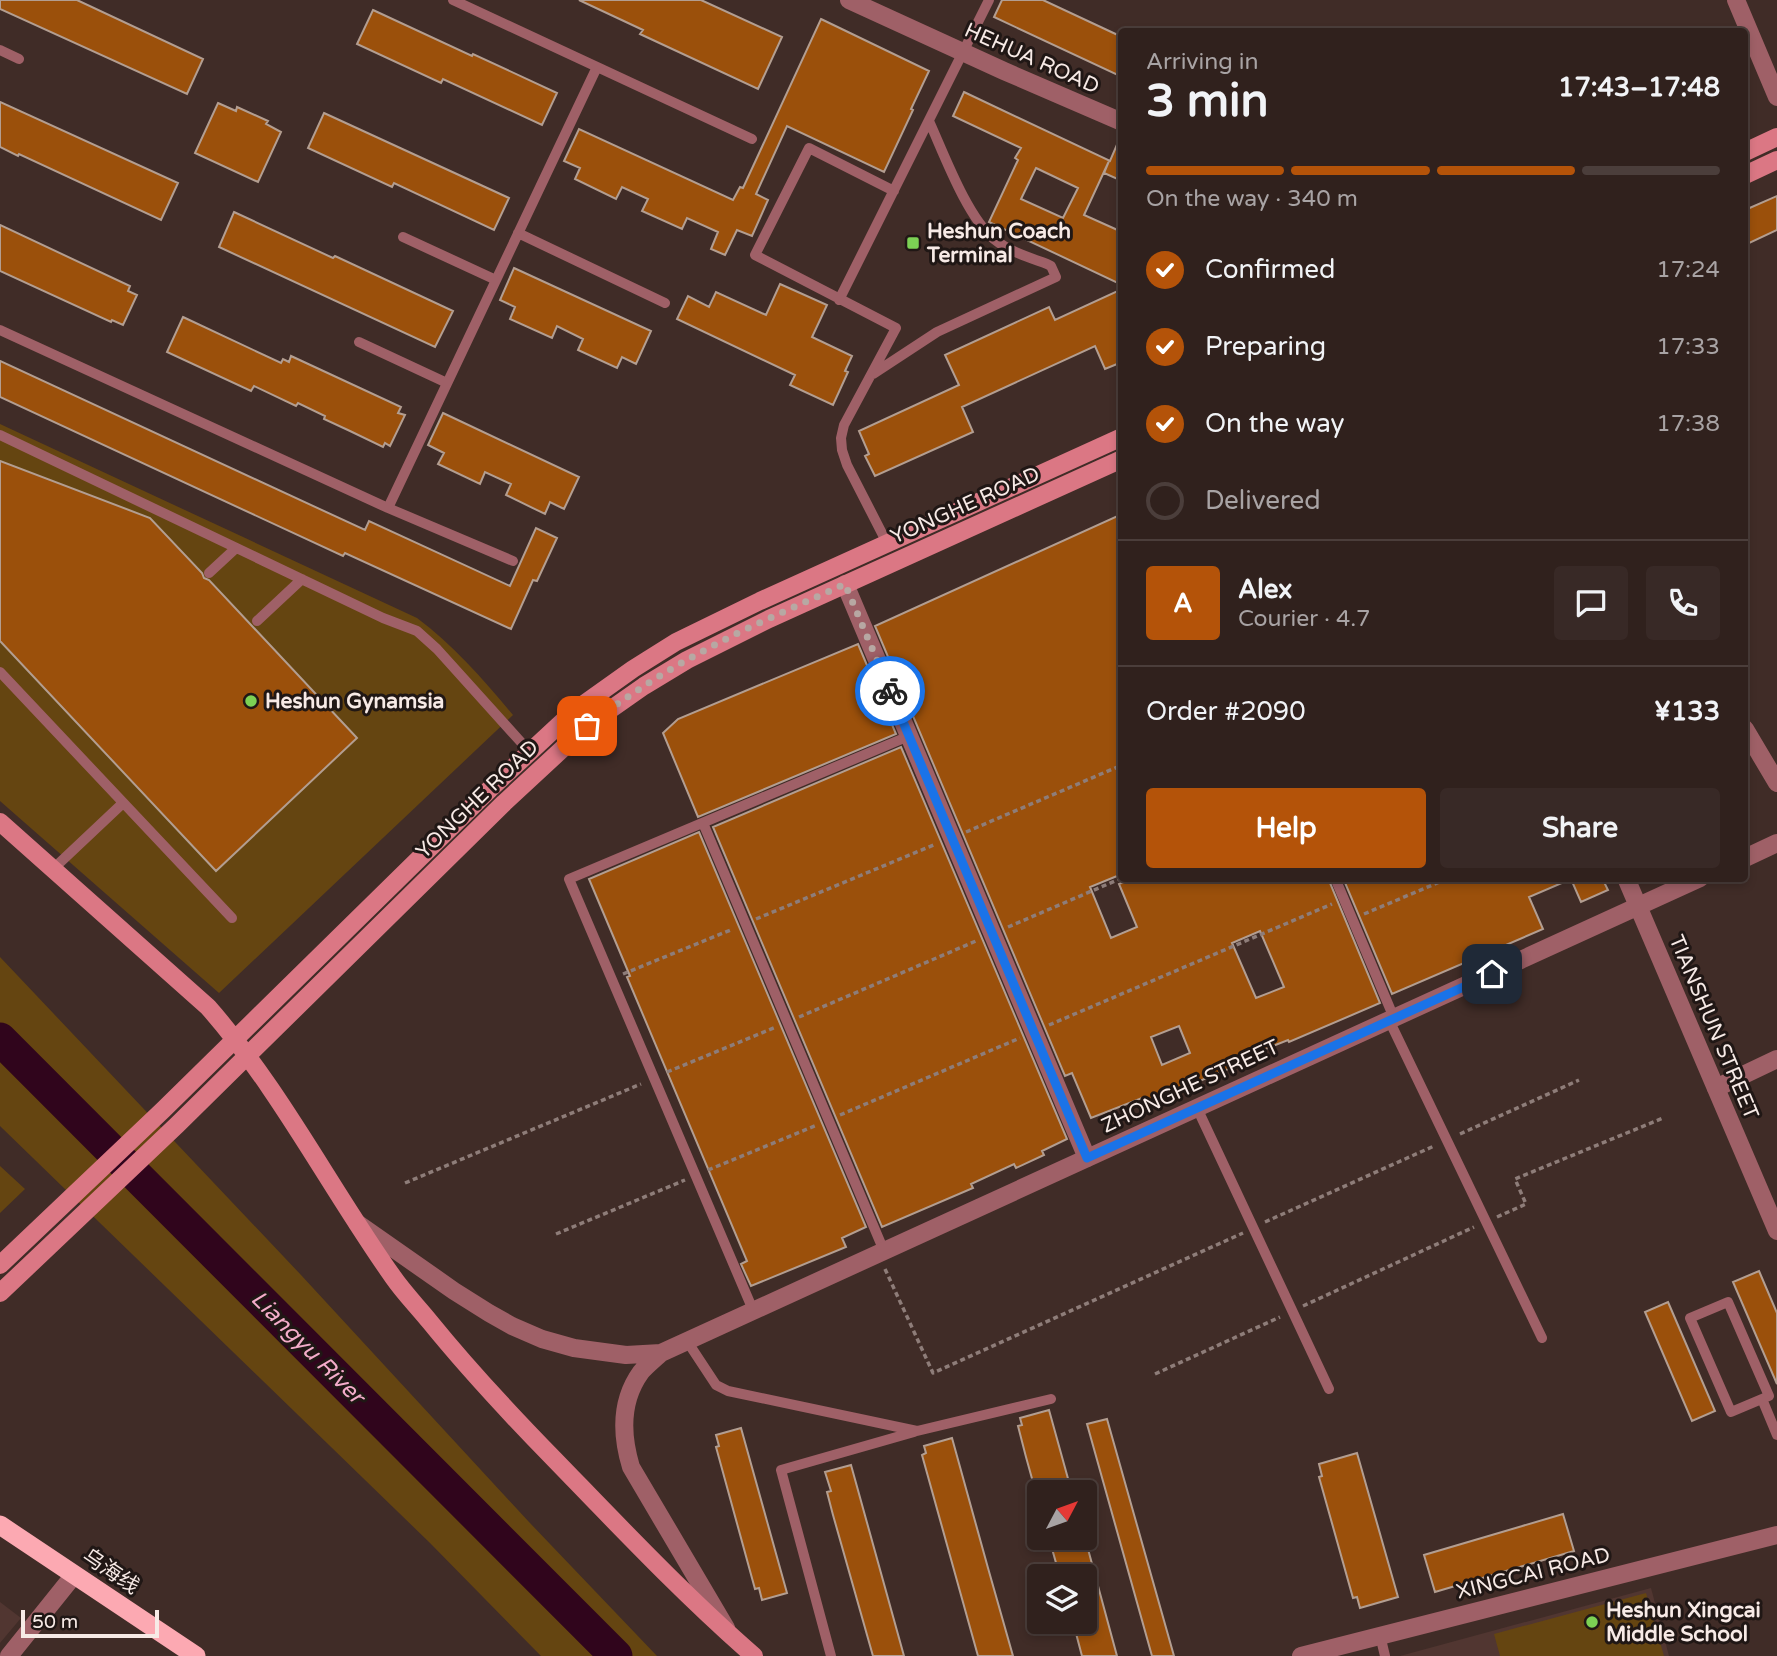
<!DOCTYPE html>
<html lang="en">
<head>
<meta charset="utf-8">
<style>
  body { margin:0; font-family:"Varela Round","Noto Sans SC",sans-serif; background:#382926; color:#f1f3f6; height:100vh; display:flex; flex-direction:column; font-size:26px; white-space:nowrap }
  * { box-sizing:border-box; margin:0 }
  p { font-size:23px; color:#a8a3a4 }
  .icon { flex:none; width:38px; height:38px; fill:none; stroke:currentColor; stroke-width:2; stroke-linecap:round; stroke-linejoin:round }
  .map { position:relative; flex:1; overflow:hidden }
  .panel { position:absolute; left:1118px; top:28px; width:630px; height:854px; display:flex; flex-direction:column; background:#30211d; border-radius:7px; box-shadow:0 4px 10px #0003,0 0 0 2px #4b3e3b }
  .panel>* { flex:none }
  .needle { width:46px; rotate:49deg }
  .buttons { position:absolute; left:1027px; top:1480px; display:grid; gap:14px }
  .buttons a { display:grid; place-items:center; width:70px; height:70px; border-radius:7px; background:#30211d; box-shadow:0 4px 10px #0003,0 0 0 2px #4b3e3b; font-size:35px }
  .scale { position:absolute; left:21px; bottom:18px; width:138px; box-sizing:border-box; padding-left:7px; border:4px solid #f7eae6; border-top:0; font-size:19px; line-height:24px; white-space:nowrap; color:#f7eae6; -webkit-text-stroke:5px #201715; paint-order:stroke }
  .pin { position:absolute; display:grid; place-items:center; width:60px; height:60px; color:#fff; margin:-30px; border-radius:14px; box-shadow:0 4px 10px #0006 }
  .courier { position:absolute; display:grid; place-items:center; width:70px; height:70px; margin:-35px; border:5px solid #1a73e8; border-radius:50%; background:#fff; color:#222; box-shadow:0 2px 9px #0007 }
  .summary em { font-style:normal; font-weight:700 }
  .summary div { display:flex; flex-direction:column-reverse }
  .summary { display:flex; align-items:center; justify-content:space-between; height:119px; padding:0 28px }
  h1 { font-size:46px; font-weight:700; line-height:52px }
  .bar { display:grid; grid-template-columns:repeat(4,1fr); gap:10px 7px; align-content:center; height:84px; padding:0 28px }
  .bar i { height:9px; border-radius:5px; background:#4b3e3b }
  .bar .current { background:#b45309 }
  .bar p { grid-column:span 4 }
  .line { display:flex; align-items:center; gap:18px; padding:0 28px; border-top:2px solid #4b3e3b }
  .line div { flex:1 }
  .round { display:grid; place-items:center; flex:none; width:74px; height:74px; border-radius:7px; background:#382926 }
  ol { padding:0 28px; list-style:none }
  li { display:flex; align-items:center; gap:21px; height:77px }
  li p { margin-inline-start:auto }
  li .icon { padding:7px; border-radius:50%; background:#b45309; color:#fff; stroke-width:4 }
  li:last-child { color:#a8a3a4 }
  li i { width:38px; height:38px; border:4px solid #4b3e3b; border-radius:50% }
  .action { display:flex; gap:14px; margin-top:auto; padding:14px 28px }
  .action a { flex:1; height:80px; border-radius:7px; background:#b45309; color:#fff; font-size:28px; font-weight:700; line-height:80px; text-align:center }
  .action a+a { background:#382926; color:#f1f3f6 }
  .map>svg:first-child { display:block }
</style>
</head>
<body>
<div class="map">
<svg width="1777" height="1656" viewBox="0 0 1777 1656">
  <rect width="100%" height="100%" fill="#402c27"/>
  <!-- built -->
  <path fill="#513631" d="M1651,1588L1669,1656H1400Z
    M0,1602L21,1618L0,1643Z"/>
  <!-- green -->
  <path fill="#654511" d="M0,424L417,618C453,645 484,680 513,715L219,993L0,801Z
    M0,957L301,1275L529,1522L657,1656H541L430,1543L0,1126Z
    M0,1166L25,1189L0,1213Z
    M1646,1593L1664,1656H1500L1494,1634Z"/>
  <g fill="none" stroke-linecap="round" stroke-linejoin="round">
    <!-- river -->
    <path stroke="#30051c" stroke-width="33" d="M0,1039L616,1656"/>
  </g>
  <!-- building -->
  <path fill="#9b500b" stroke="#b39e91" stroke-width="2" fill-rule="evenodd" d="M0,0H77L203,59L187,94L0,9Z
    M579,0H701L782,37L758,89L640,34L643,30Z
    M1002,0H1043L1122,37V77L994,17Z
    M373,10L472,56L473,54L557,93L542,125L443,79L441,83L357,44Z
    M821,19L929,71L911,109L913,110L884,172L787,126L756,194L768,200L752,236L737,230L725,255L711,249L718,232L687,218L682,229L642,211L648,199L622,187L616,199L575,179L580,168L564,161L579,129L733,200L740,187L743,188Z
    M964,92L1110,161L1122,133V181L1104,173L1109,161L1084,215L1122,232V285L989,222L1018,160L1015,158L1021,148L953,116ZM1036,168L1078,188L1063,218L1021,199Z
    M0,102L178,183L161,220L19,154L18,156L0,147Z
    M218,103L236,111L237,107L268,121L266,124L281,132L258,182L195,153Z
    M324,113L509,198L494,230L394,183L392,187L308,148Z
    M1777,196V230L1745,245V210Z
    M234,212L333,258L335,256L453,311L435,347L219,247Z
    M0,225L130,286L128,291L137,295L123,325L112,320L111,322L0,271Z
    M514,268L651,331L636,364L622,357L617,368L578,350L583,339L557,326L552,338L510,319L515,307L500,300Z
    M780,284L827,305L812,337L852,356L845,371L848,372L833,405L790,385L795,375L677,319L688,296L709,307L716,292L766,315Z
    M1122,289V362L1105,369L1095,346L962,407L973,432L875,476L865,456L869,454L859,431L959,385L945,355L1049,307L1055,320Z
    M183,317L281,363L283,359L289,362L291,356L401,407L398,413L405,415L390,446L385,443L383,447L350,431L324,419L325,416L298,403L296,406L254,386L251,391L167,352Z
    M0,361L365,530L369,521L510,586L536,528L557,538L537,581L533,580L511,629L345,553L343,556L0,397Z
    M443,413L579,477L564,509L550,502L545,514L506,495L511,484L485,472L480,484L438,464L444,453L428,445Z
    M0,461L150,518L202,573L204,578L209,580L357,738L216,871L0,641Z
    M1122,514V874L1090,887L1111,938L1137,927L1119,884L1133,878H1328L1380,1003L1289,1042L1288,1040L1243,1058L1245,1062L1145,1104L1142,1098L1091,1118L1072,1073L1065,1076L875,626ZM1260,931L1284,987L1256,998L1232,943ZM1179,1026L1190,1053L1162,1065L1151,1037Z
    M858,644L896,734L698,817L663,733L678,719Z
    M901,747L1067,1139L1042,1151L1044,1155L1016,1168L1014,1164L971,1184L973,1188L882,1227L713,827Z
    M699,832L866,1227L842,1238L846,1247L751,1286L741,1264L747,1261L627,977L630,976L589,879Z
    M1343,878H1602L1608,890L1581,902L1571,879L1529,897L1543,929L1392,994Z
    M1759,1271L1777,1313V1384L1733,1282Z
    M1668,1302L1715,1411L1692,1421L1645,1312Z
    M1049,1410L1072,1493H1036L1026,1457L1018,1426L1022,1425L1020,1418Z
    M1107,1419L1174,1656H1152L1087,1424Z
    M741,1428L787,1593L762,1600L759,1588L755,1589L716,1447L719,1446L716,1435Z
    M952,1438L988,1568L1013,1656H978L971,1631L922,1455L926,1453L924,1446Z
    M1357,1453L1398,1597L1360,1608L1357,1597L1353,1598L1319,1477L1322,1476L1319,1464Z
    M851,1465L904,1656H873L833,1515L827,1492L831,1491L825,1472Z
    M1563,1514L1574,1551L1435,1592L1424,1555Z
    M1049,1538H1085L1117,1656H1082L1073,1622H1085V1577H1060Z"/>
  <g fill="none" stroke-linecap="round" stroke-linejoin="round">
    <!-- path -->
    <path stroke="#8e7d79" stroke-width="3.5" stroke-dasharray="5 3.5" stroke-linecap="butt" d="M966,832L1122,765
      M1364,914L1449,878
      M756,919L936,844
      M1008,927L1122,878
      M623,974L733,929
      M799,1017L976,941
      M1049,1025L1332,904
      M667,1072L776,1027
      M840,1115L1020,1038
      M1460,1134L1579,1080
      M708,1170L817,1125
      M405,1183L641,1084
      M1497,1217L1526,1204L1515,1179L1663,1118
      M1265,1222L1434,1146
      M556,1234L685,1180
      M885,1269L933,1373L1243,1233
      M1303,1306L1474,1227
      M1155,1374L1280,1317"/>
    <!-- service -->
    <path stroke="#9f6067" stroke-width="10" d="M453,0L752,139
      M0,50L19,59
      M518,233L665,303
      M403,237L496,280
      M839,300L989,0
      M0,330L388,508L513,561
      M359,342L447,383
      M873,374L937,332L1056,277L1051,266L1047,264C1028,257 1010,252 994,239C967,217 944,154 929,121
      M0,435L383,618L417,631L437,649L529,751
      M388,508L597,67
      M887,543L847,465L842,450L841,438L844,425L896,328L755,255L809,148L894,191
      M209,573L236,548
      M257,621L302,579
      M0,672L232,918
      M703,823L884,1251
      M53,869L123,803
      M1335,878L1394,1018
      M1389,1020L1542,1338
      M1197,1108L1329,1389
      M1728,1302L1769,1396L1731,1412L1690,1318Z
      M753,1310L569,879L909,736
      M687,1341L716,1385L728,1391L917,1431L1051,1399
      M1762,1399L1777,1435
      M1380,1635L1385,1656
      M831,1656L781,1470L914,1432"/>
    <!-- minor -->
    <path stroke="#9f6067" stroke-width="18" d="M1736,0L1777,97
      M845,584L1087,1158
      M1745,729L1777,783
      M1716,1088L1777,1059
      M9,1656L74,1575"/>
    <!-- tertiary -->
    <path stroke="#9f6067" stroke-width="18" d="M849,0L1004,71L1122,122
      M1745,858L1777,843
      M1626,878L1777,1231
      M357,1223L454,1291L489,1313L512,1326L542,1339L574,1348L626,1355L661,1353
      M726,1628L631,1467C621,1434 620,1401 641,1372C647,1365 655,1359 661,1353L1700,878
      M1301,1656L1777,1535"/>
    <!-- secondary -->
    <path stroke="#db7784" stroke-width="18" d="M1745,152L1777,137
      M1745,175L1777,160
      M0,822L208,1007C280,1089 330,1188 393,1277C404,1293 418,1307 430,1322C469,1370 511,1415 554,1459C619,1526 684,1595 754,1656
      M0,1265L163,1110L490,789L574,711L633,669L676,642L760,601L1122,437
      M0,1293L177,1125L504,803L587,726L644,686L687,660L769,619L1122,459"/>
    <!-- trunk -->
    <path stroke="#fca9b2" stroke-width="19" d="M0,1525L196,1656"/>
  </g>
  <g fill="none" stroke-linecap="round" stroke-linejoin="round">
    <!-- done -->
    <path stroke="#b7a8a3" stroke-width="7" stroke-dasharray="0 12.6" d="M587,726C626,697 666,670 709,648C753,624 800,605 845,584L890,691"/>
    <!-- route -->
    <path stroke="#1a73e8" stroke-width="9" d="M890,691L1087,1158L1492,974"/>
  </g>
  <!-- markers -->
  <g fill="#7cd154" stroke="#201715" stroke-width="2.5">
    <rect x="906" y="236" width="14" height="14" rx="3.5"/>
    <circle cx="251" cy="701" r="7"/>
    <circle cx="1592" cy="1622" r="7"/>
  </g>
  <g text-anchor="middle" stroke-width="6" stroke-linejoin="round" paint-order="stroke">
    <!-- street labels -->
    <g font-size="21" fill="#f7eae6" stroke="#201715">
      <text transform="translate(1032 58) rotate(24)" y="7">HEHUA ROAD</text>
      <text transform="translate(965 505) rotate(-24)" y="7">YONGHE ROAD</text>
      <text transform="translate(477 799) rotate(-44)" y="7">YONGHE ROAD</text>
      <text transform="translate(1714 1027) rotate(67)" y="7">TIANSHUN STREET</text>
      <text transform="translate(1190 1086) rotate(-25)" y="7">ZHONGHE STREET</text>
      <text transform="translate(111 1571) rotate(34)" y="7">乌海线</text>
      <text transform="translate(1533 1573) rotate(-14)" y="7">XINGCAI ROAD</text>
    </g>
    <!-- poi labels -->
    <g font-size="21" font-weight="bold" fill="#f7eae6" stroke="#201715" text-anchor="start">
      <text x="927" y="238">Heshun Coach<tspan x="927" dy="24">Terminal</tspan></text>
      <text x="265" y="708">Heshun Gynamsia</text>
      <text x="1606" y="1617">Heshun Xingcai<tspan x="1606" dy="24">Middle School</tspan></text>
    </g>
    <!-- water labels -->
    <g font-size="23" font-style="italic" fill="#f4acca" stroke="#201715">
      <text transform="translate(308 1347) rotate(45)" y="8">Liangyu River</text>
    </g>
  </g>
</svg>
<div class="buttons">
<a><svg class="needle" viewBox="-14 -14 28 28"><path d="M0-13l5 13h-10z" fill="#e53935"/><path d="M0 13l5-13h-10z" fill="#a8a3a4"/></svg></a>
<a><svg class="icon" aria-label="layers" viewBox="0 0 24 24"><path d="M12 4l9 5-9 5-9-5zM3 14l9 5 9-5"/></svg></a>
</div>
<div class="scale">50 m</div>
<div class="pin" style="left:587px;top:726px;background:#ea580c"><svg class="icon" aria-label="bag" viewBox="0 0 24 24"><path d="M5 8h14l-1 12H6zM9 8a3 3 0 0 1 6 0"/></svg></div>
<div class="pin" style="left:1492px;top:974px;background:#1f2937"><svg class="icon" aria-label="home" viewBox="0 0 24 24"><path d="M3 11l9-7 9 7M6 9v11h12V9"/></svg></div>
<div class="courier" style="left:890px;top:691px"><svg class="icon" aria-label="bike" viewBox="0 0 24 24"><circle cx="6" cy="16" r="4"/><circle cx="18" cy="16" r="4"/><path d="M6 16l4-8h5l3 8M10 8l3 8H6M13 5h3"/></svg></div>
<section class="panel">
<div class="summary"><div><h1>3 min</h1><p>Arriving in</p></div><em>17:43–17:48</em></div>
<div class="bar"><i class="current"></i><i class="current"></i><i class="current"></i><i></i><p>On the way · 340 m</p></div>
<ol>
<li><svg class="icon" aria-label="check" viewBox="0 0 24 24"><path d="M5 12l5 5 9-10"/></svg>Confirmed<p>17:24</p></li>
<li><svg class="icon" aria-label="check" viewBox="0 0 24 24"><path d="M5 12l5 5 9-10"/></svg>Preparing<p>17:33</p></li>
<li><svg class="icon" aria-label="check" viewBox="0 0 24 24"><path d="M5 12l5 5 9-10"/></svg>On the way<p>17:38</p></li>
<li><i></i>Delivered</li>
</ol>
<div class="line" style="height:126px"><b class="round" style="background:#b45309;color:#fff">A</b><div><b>Alex</b><p>Courier · 4.7</p></div><a class="round"><svg class="icon" aria-label="chat" viewBox="0 0 24 24"><path d="M4 5h16v11H9l-5 4z"/></svg></a><a class="round"><svg class="icon" aria-label="phone" viewBox="0 0 24 24"><path d="M5 4h4l2 5-3 2q2 4 5 5l2-3 5 2v4C11 20 4 13 5 4z"/></svg></a></div>
<div class="line" style="height:91px"><div>Order #2090</div><b>¥133</b></div>
<div class="action"><a>Help</a><a>Share</a></div>
</section>
</div>
</body>
</html>
